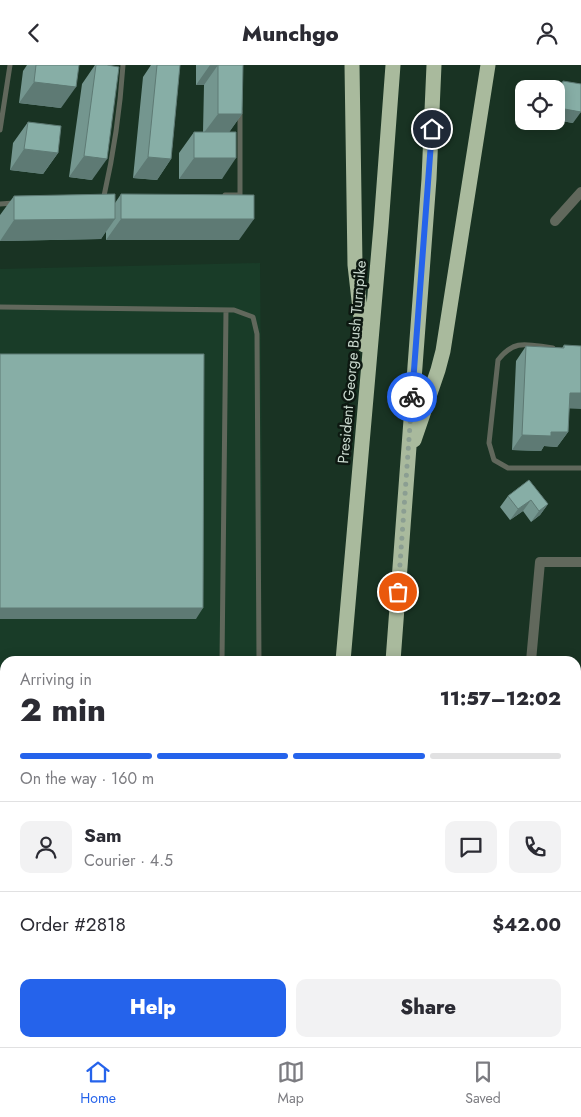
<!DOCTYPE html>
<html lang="en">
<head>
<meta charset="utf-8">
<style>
  body { margin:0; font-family:Jost,sans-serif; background:#f2f2f3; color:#2b2b33; height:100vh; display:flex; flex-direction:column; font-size:19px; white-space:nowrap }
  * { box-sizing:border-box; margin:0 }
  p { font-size:16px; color:#7c7c81 }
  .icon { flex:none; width:28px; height:28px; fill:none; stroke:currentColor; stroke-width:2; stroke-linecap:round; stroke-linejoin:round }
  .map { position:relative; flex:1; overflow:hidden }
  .panel { position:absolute; left:0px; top:591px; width:581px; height:391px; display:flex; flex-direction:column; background:#fff; border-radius:15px 15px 0 0; box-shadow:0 2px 12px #0003 }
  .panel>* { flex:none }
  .controls { position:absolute; left:515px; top:15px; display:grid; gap:10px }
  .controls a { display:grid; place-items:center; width:50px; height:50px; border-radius:10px; background:#fff; box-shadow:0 2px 12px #0003; font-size:25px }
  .pin { position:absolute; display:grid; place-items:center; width:42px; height:42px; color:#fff; margin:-21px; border:2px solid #fff; border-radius:50%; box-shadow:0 1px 5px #0007 }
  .courier { position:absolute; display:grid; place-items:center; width:50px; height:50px; margin:-25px; border:4px solid #2563eb; border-radius:50%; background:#fff; color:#222; box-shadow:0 1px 6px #0007 }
  .summary em { font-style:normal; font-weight:800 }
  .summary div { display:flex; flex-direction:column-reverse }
  .summary { display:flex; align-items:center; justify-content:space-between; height:85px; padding:0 20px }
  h1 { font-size:32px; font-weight:800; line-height:38px }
  .bar { display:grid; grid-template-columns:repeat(4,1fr); gap:8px 5px; align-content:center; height:60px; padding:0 20px }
  .bar i { height:6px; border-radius:4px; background:#e1e1e2 }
  .bar .selected { background:#2563eb }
  .bar p { grid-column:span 4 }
  .line { display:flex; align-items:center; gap:12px; padding:0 20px; border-top:1px solid #e1e1e2 }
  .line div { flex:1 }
  .round { display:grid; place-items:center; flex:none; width:52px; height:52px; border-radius:10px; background:#f2f2f3 }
  .cta { display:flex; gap:10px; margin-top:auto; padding:10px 20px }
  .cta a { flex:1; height:58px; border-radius:10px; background:#2563eb; color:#fff; font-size:20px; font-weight:800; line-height:58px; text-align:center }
  .cta a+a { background:#f2f2f3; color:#2b2b33 }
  header { display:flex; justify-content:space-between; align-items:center; height:65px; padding:0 20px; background:#fff; font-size:22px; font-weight:800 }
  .tab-bar { display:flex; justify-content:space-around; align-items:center; height:70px; border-top:1px solid #e1e1e2; background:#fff; font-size:14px; color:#7c7c81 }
  .tab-bar a { display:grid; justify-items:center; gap:2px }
  .tab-bar .selected { color:#2563eb }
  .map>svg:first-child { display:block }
</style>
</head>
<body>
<header><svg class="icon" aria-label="back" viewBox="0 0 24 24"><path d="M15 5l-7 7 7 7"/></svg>Munchgo<svg class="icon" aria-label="person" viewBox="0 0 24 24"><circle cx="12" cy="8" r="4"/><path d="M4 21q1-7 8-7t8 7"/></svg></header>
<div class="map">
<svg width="581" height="982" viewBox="0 0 581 982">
  <rect width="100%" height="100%" fill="#193323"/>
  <!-- built -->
  <path fill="#193c28" d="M260,198L262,420L261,596H5V965H0V204Z"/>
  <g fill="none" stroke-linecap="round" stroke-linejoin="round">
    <!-- service -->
    <path stroke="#61685c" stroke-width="5" d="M0,65L10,0
      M225,130H240V46
      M104,131C114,87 120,45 123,0
      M0,139L14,138
      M0,242L234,245L253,252L257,269L259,596
      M553,283C528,280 515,273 498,295L489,378L494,395L508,403H581
      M222,596L226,245
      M0,609H5
      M0,662H5
      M0,891H5
      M0,926H5
      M0,948H5"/>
    <!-- minor -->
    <path stroke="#61685c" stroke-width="10" d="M555,156L581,127
      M531,596L540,497H581
      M576,824H581
      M576,959H581
      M516,982V978"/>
    <!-- motorway -->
    <path stroke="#a9ba9d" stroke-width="15" d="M352,0L355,200L364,280
      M414,375L438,305L443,286L488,0
      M343,596L381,161L393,0
      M393,596L429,114L434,0
      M274,982V978
      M309,982V978
      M360,982V978
      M396,982V978"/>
  </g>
  <!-- wall -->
  <path fill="#74968f" d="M27,0H36L61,43L19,38L23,6Z
    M95,0H107L92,115L69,112L82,19Z
    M151,0H180L171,94L157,115L133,113L143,12Z
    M196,0H243L242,49L229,67L222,114H179V88L194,67H203L204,20H196Z
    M563,16L573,58L556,55V25Z
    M28,57L58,88L43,109L10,105L13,78Z
    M121,129L239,175H106V166L101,174L0,176V150L14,131L115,138Z
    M564,280L569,343L568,367L557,382L544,381L541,386L512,385L516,296L526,281L562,283Z
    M529,415L548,439L540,450L531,457L523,446L510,455L500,442L508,431Z
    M466,978H498V982H466Z"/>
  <!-- shaded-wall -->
  <path fill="#5e7a74" d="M210,0H218L204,20H196Z
    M34,17L76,22L61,43L19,38Z
    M559,43L581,47L573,58L556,55V47Z
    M218,49H242L228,69H203Z
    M24,84L58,88L43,109L10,105Z
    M84,91L107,94L92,115L69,112Z
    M148,92L171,94L157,115L133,113Z
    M194,93H236L222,114H179Z
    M115,154L101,174L0,176L14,155Z
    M121,154H254L239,175H106Z
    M570,328H581V344L559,343Z
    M551,367H568L557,382L544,381L541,386L512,385L522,370Z
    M531,435L523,446L510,455L518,444Z
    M548,439L540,450L531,457L539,446Z
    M0,543H203L196,554H0Z
    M0,820H5V832H0Z"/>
  <!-- building -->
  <path fill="#87aea6" stroke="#5e7a74" d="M36,0H79L76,22L34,17Z
    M96,0H107L119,2L107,94L84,91Z
    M157,0H180L171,94L148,92Z
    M218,0H243L242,49H218Z
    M563,16L581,19V47L559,43Z
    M28,57L61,61L58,88L24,84Z
    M194,67H236V93H194Z
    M115,129V154L14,155V131Z
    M121,129L254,130V154H121Z
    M564,280L581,281V328H570L568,367H551V371L522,370L526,281L564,283Z
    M0,289H204L203,543H0Z
    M529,415L548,439L539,446L531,435L518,444L508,431Z
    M0,668H5V820H0Z
    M473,978H498V982H473Z"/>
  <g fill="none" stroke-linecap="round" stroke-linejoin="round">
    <!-- done -->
    <path stroke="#8b9e92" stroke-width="5" stroke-dasharray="0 9" d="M398,527L412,332"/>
    <!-- route -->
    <path stroke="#2563eb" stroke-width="6" d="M412,332L432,64"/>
  </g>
  <g text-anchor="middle" stroke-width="5" stroke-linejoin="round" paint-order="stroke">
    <!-- street labels -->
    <g font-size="15" fill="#c9d8ce" stroke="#0d1811">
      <text transform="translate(352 297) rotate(-85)" y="5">President George Bush Turnpike</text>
    </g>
  </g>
</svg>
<div class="controls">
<a><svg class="icon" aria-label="locate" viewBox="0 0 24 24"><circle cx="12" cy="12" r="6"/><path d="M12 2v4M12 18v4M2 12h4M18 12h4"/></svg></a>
</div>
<div class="pin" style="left:398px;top:527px;background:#ea580c"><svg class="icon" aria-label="bag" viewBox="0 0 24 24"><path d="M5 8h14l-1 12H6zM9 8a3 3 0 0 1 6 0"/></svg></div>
<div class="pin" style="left:432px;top:64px;background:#1f2937"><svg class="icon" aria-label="home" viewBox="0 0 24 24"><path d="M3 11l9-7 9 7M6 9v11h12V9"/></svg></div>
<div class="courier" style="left:412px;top:332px"><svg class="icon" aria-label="bike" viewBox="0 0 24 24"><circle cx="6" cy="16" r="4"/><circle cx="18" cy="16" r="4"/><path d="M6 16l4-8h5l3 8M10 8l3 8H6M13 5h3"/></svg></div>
<section class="panel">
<div class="summary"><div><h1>2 min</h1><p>Arriving in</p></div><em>11:57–12:02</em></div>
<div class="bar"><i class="selected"></i><i class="selected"></i><i class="selected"></i><i></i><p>On the way · 160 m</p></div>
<div class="line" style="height:90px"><a class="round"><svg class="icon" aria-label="person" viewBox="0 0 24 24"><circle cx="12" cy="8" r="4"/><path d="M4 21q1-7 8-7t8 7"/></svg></a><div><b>Sam</b><p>Courier · 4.5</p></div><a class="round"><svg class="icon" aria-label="chat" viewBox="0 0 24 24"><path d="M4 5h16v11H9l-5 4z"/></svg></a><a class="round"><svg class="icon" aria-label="phone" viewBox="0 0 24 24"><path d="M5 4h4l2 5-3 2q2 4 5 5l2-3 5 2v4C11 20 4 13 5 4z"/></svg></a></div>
<div class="line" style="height:65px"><div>Order #2818</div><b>$42.00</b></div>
<div class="cta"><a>Help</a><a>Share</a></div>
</section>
</div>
<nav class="tab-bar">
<a class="selected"><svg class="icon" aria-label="home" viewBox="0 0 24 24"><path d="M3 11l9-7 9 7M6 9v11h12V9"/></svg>Home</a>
<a><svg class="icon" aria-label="map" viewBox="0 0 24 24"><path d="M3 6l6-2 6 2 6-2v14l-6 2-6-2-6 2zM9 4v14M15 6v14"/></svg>Map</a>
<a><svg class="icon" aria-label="saved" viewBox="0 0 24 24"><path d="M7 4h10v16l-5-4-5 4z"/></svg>Saved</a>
</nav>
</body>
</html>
